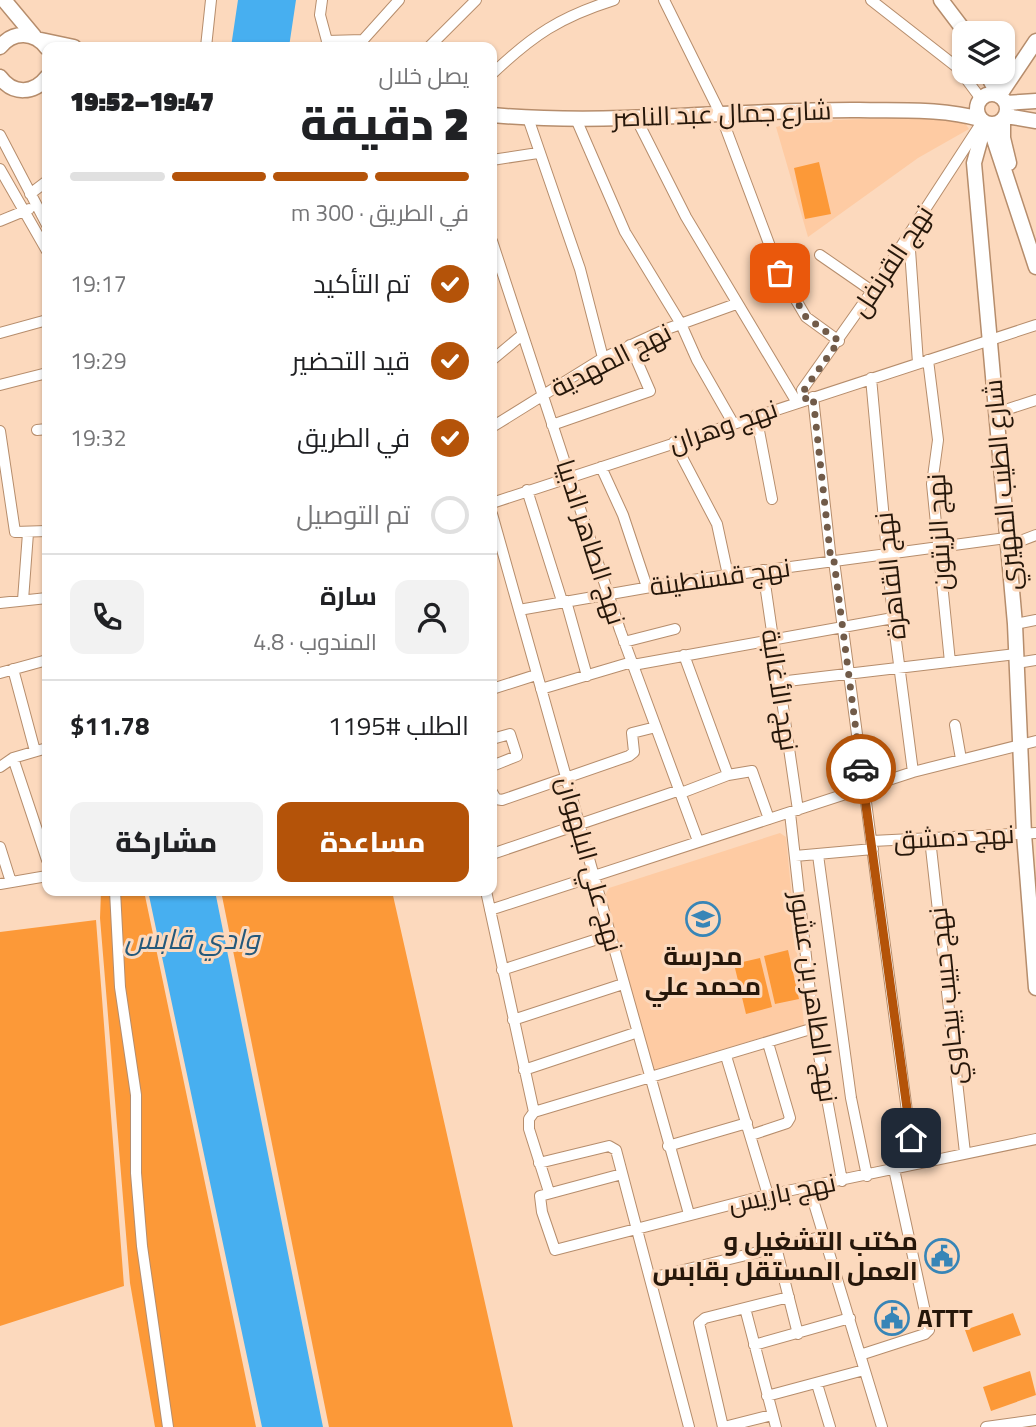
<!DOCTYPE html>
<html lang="ar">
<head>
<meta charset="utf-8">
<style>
  body { margin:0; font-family:"Titillium Web",Cairo,sans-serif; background:#f2f2f2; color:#202124; direction:rtl; height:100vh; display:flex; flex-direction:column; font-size:26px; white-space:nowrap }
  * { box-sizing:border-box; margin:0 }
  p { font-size:23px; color:#757577 }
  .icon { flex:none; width:38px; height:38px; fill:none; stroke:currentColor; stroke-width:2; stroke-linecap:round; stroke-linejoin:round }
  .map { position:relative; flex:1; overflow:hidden; direction:ltr }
  .panel { position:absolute; left:42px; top:42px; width:455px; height:854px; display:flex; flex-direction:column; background:#fff; border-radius:14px; box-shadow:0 2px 5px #0004; direction:rtl }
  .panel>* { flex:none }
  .fabs { position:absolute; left:952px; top:21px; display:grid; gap:14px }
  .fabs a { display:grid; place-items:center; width:63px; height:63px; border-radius:14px; background:#fff; box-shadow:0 2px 5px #0004; font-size:35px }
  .pin { position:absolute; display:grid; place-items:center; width:60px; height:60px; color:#fff; margin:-30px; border-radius:14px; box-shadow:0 4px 10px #0006 }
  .courier { position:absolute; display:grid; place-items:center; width:70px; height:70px; margin:-35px; border:5px solid #b45309; border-radius:50%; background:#fff; color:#222; box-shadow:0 2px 9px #0007 }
  .summary em { font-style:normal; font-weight:800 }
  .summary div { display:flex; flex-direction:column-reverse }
  .summary { display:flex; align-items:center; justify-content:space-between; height:119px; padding:0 28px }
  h1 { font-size:46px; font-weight:800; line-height:52px }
  .bar { display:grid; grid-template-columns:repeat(4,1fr); gap:10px 7px; align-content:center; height:84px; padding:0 28px }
  .bar i { height:9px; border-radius:5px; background:#e0e0e0 }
  .bar .selected { background:#b45309 }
  .bar p { grid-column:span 4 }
  .line { display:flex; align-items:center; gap:18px; padding:0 28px; border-top:2px solid #e0e0e0 }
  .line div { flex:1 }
  .round { display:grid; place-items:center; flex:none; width:74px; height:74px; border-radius:14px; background:#f2f2f2 }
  ol { padding:0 28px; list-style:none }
  li { display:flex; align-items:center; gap:21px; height:77px }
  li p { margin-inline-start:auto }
  li .icon { padding:7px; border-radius:50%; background:#b45309; color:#fff; stroke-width:4 }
  li:last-child { color:#757577 }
  li i { width:38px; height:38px; border:4px solid #e0e0e0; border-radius:50% }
  .cta { display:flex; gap:14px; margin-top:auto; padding:14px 28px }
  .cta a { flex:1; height:80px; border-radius:14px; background:#b45309; color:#fff; font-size:28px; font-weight:800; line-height:80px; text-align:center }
  .cta a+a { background:#f2f2f2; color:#202124 }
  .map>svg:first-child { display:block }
</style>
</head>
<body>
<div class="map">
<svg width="1036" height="1427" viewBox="0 0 1036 1427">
  <rect width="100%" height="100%" fill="#fcd9bd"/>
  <!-- built -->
  <path fill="#fecba3" d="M960,116L969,129L918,158L808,237L776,127L799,121Z
    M780,833L786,837L804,1025L653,1070L604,897L609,888Z"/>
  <!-- green -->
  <path fill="#fc9938" d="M819,162L831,214L805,219L794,168Z
    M101,891H144L256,1427H155L130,1283L100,918Z
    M221,891H392L513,1427H329Z
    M96,920L124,1286L0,1326V932Z
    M788,950L799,999L775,1004L764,956Z
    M760,958L772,1007L746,1014L734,964Z
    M1013,1313L1021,1335L973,1352L965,1330Z
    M1030,1371L1036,1395L991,1411L983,1387Z"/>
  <!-- water -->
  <path fill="#47aff0" d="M238,0H296L289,47H231Z
    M148,891H215L323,1427H262Z"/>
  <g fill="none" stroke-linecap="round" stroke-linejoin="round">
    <!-- street casing -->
    <g stroke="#b68d6c" stroke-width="12">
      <path id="street" d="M322,0L320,15L327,41
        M664,0L720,113L780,273L806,317L839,341
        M871,0L958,68L981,99
        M206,47L211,0
        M326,47L327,41L363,40L399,0
        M429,47L476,0
        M492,74C533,35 560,17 614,0
        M635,116L686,217L796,401
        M528,118L580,269L603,358
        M576,119L625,232L681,324L697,360L733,423
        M0,135L47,225
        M492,160L538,153
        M0,169L47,251
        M30,194L47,181
        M0,221L29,209
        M909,236L918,363
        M492,241L620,630L698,841
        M820,255L872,291
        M0,333L47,320
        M492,360L522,335
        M928,360L938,440L932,484L950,662
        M871,378L893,618L913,772
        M0,385L47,373
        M813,397L831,561
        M804,399L802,390L872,291L980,125
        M996,413L1036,400
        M756,415L772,499
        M552,425L650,391L630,345
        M492,427L603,358L664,330L736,304
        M37,430L47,429
        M0,431L15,532L47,531
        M674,442L717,524L728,575
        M601,467L623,515L647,587
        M527,490L562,601
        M492,503L1036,325
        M492,514L689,1214
        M1007,546L1036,535
        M834,561L914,1164
        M763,570L798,810
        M23,600L28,533
        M566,601L587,676
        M0,603L47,598
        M519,610L685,581L1006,538
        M1015,624L1036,620
        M624,642L675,629
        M684,655L728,775
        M1017,663L1036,660
        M633,665L893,618
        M13,669L35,751
        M0,673L47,660
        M779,682L1016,654
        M492,689L536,675
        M541,689L632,662
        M955,725L961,759
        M492,739L510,734L517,756L492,766
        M13,758L47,860
        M0,767L13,758L47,748
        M492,792L496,799L502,800L629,756L634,752L632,733L656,727
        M681,793L728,775L752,771L769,819
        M790,813L814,1028L842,1181
        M930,839L965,1153
        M872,841L1036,833
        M0,847L11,882
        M492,854L680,790
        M818,855L851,1098L867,1176
        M795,856L873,849
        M0,884L47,876
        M115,891L120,987L136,1095V1173L142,1246L168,1427
        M486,891L534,1112
        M490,910L913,772L1036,741
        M502,970L610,935
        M513,1020L623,984
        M726,1056L768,1195
        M524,1070L635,1033
        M751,1135L787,1123L790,1118L768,1043
        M668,1146L747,1123
        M539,1163L609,1146L616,1150L689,1427
        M622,1174L540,1196L542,1212L555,1250L768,1195L1036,1139
        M809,1187L882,1427
        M549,1192L529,1129V1119L534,1112L814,1028
        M776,1247L798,1334
        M651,1278L824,1236
        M745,1308L776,1427
        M754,1345L850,1318
        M860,1355L925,1334L929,1330L894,1169
        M817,1384L830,1427
        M767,1396L864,1370
        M723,1427L699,1323L705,1318L789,1297
        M724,1427L772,1415
        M986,1427L1036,1420"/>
    </g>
    <!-- secondary casing -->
    <g stroke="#b68d6c" stroke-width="17">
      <path id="secondary" d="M4,0L34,36
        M941,0L966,33
        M41,40L74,47
        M0,47C13,31 34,31 47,48
        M986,72L998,95
        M0,77C13,95 34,94 47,77
        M977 109a15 15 0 1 1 30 0a15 15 0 1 1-30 0Z
        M999,96L1036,41
        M1006,103L1036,101
        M492,115C613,126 737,109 859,110C900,111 941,108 980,119
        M1006,116L1036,121
        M1003,120V138L1009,163
        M985,123L974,163L1015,624L1024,834L1036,988
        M989,124L1036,267"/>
    </g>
    <!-- street -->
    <use href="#street" stroke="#fff" stroke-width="10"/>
    <!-- secondary -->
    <use href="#secondary" stroke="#fff" stroke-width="14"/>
  </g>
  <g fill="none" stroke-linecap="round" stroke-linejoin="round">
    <!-- done -->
    <path stroke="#715b49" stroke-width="7" stroke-dasharray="0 12.6" d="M780,273L806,317L839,341L802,393L804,399L813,397L831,561H834L861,769"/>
    <!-- route -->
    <path stroke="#b45309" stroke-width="9" d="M861,769L911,1138"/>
  </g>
  <!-- icons -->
  <defs>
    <g id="school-ring" transform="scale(1.75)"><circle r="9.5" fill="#fcd9bd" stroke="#3785b7" stroke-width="1.5"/><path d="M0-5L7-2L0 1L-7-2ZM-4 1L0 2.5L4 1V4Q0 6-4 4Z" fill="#3785b7"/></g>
    <g id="civic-ring" transform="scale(1.75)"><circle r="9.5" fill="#fcd9bd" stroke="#3785b7" stroke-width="1.5"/><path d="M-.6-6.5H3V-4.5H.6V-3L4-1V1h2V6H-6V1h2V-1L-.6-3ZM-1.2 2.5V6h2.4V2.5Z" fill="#3785b7"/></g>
  </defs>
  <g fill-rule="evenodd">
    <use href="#school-ring" x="703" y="919"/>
    <use href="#civic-ring" x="942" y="1256"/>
    <use href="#civic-ring" x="892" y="1318"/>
  </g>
  <g text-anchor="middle" stroke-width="6" stroke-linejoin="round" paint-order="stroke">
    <!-- street labels -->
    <g font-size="26" fill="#26170a" stroke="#fcd9bd">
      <text transform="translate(722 114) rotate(-2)" y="9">شارع جمال عبد الناصر</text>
      <text transform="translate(892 261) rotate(-57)" y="9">نهج القرنفل</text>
      <text transform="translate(611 360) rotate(-27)" y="9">نهج المهدية</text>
      <text transform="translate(723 426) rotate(-19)" y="9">نهج وهران</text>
      <text transform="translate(1002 485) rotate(-95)" y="9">شارع الطيب المهيري</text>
      <text transform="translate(939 532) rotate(-93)" y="9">نهج الزيتون</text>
      <text transform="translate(591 542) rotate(72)" y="9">نهج الطاهر الدبيا</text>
      <text transform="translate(890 576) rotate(-96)" y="9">نهج القاهرة</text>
      <text transform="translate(720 577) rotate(-8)" y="9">نهج قسنطينة</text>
      <text transform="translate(780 690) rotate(81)" y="9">نهج الأغالبة</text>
      <text transform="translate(954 837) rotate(-3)" y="9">نهج دمشق</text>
      <text transform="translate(590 864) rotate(74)" y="9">نهج علي البلهوان</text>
      <text transform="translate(947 996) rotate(-96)" y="9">نهج حبيب بيجاوي</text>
      <text transform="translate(814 997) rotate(82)" y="9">نهج الطاهر بن عشور</text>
      <text transform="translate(782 1193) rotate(-12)" y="9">نهج باريس</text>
    </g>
    <!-- poi labels -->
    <g font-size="26" font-weight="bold" fill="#26170a" stroke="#fcd9bd">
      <text x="703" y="965">مدرسة<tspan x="703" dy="30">محمد علي</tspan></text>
      <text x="918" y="1250" text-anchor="end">مكتب التشغيل و<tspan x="918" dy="30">العمل المستقل بقابس</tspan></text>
      <text x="917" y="1327" text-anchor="start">ATTT</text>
    </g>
    <!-- water labels -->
    <g font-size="28" font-style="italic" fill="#24597b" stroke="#fcd9bd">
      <text x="192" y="949">وادي قابس</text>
    </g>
  </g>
</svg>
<div class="fabs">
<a><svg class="icon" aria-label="layers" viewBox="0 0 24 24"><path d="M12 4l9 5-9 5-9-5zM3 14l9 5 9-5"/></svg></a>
</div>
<div class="pin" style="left:780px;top:273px;background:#ea580c"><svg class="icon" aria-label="bag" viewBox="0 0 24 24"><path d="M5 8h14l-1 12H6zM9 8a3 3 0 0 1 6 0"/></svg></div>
<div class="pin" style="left:911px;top:1138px;background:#1f2937"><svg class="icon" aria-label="home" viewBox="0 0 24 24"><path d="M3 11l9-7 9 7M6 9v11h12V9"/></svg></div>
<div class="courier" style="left:861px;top:769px"><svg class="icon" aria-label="car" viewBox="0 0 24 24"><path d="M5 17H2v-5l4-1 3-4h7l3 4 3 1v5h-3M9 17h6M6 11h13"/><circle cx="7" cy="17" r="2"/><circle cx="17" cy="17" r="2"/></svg></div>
<section class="panel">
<div class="summary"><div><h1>2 دقيقة</h1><p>يصل خلال</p></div><em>19:47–19:52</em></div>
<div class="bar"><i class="selected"></i><i class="selected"></i><i class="selected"></i><i></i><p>في الطريق · 300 m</p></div>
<ol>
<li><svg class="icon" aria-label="check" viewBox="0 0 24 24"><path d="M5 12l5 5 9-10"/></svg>تم التأكيد<p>19:17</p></li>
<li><svg class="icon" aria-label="check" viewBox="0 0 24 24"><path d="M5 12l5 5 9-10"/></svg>قيد التحضير<p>19:29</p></li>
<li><svg class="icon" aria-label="check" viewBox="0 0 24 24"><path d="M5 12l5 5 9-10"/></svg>في الطريق<p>19:32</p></li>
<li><i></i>تم التوصيل</li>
</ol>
<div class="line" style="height:126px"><a class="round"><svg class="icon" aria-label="person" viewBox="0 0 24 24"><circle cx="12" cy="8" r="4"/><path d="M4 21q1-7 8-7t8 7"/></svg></a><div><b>سارة</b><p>المندوب · 4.8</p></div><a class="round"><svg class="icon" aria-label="phone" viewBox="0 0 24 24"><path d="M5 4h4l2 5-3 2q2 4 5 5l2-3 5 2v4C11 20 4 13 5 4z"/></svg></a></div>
<div class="line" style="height:91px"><div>الطلب #1195</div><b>$11.78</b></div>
<div class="cta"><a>مساعدة</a><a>مشاركة</a></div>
</section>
</div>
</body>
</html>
